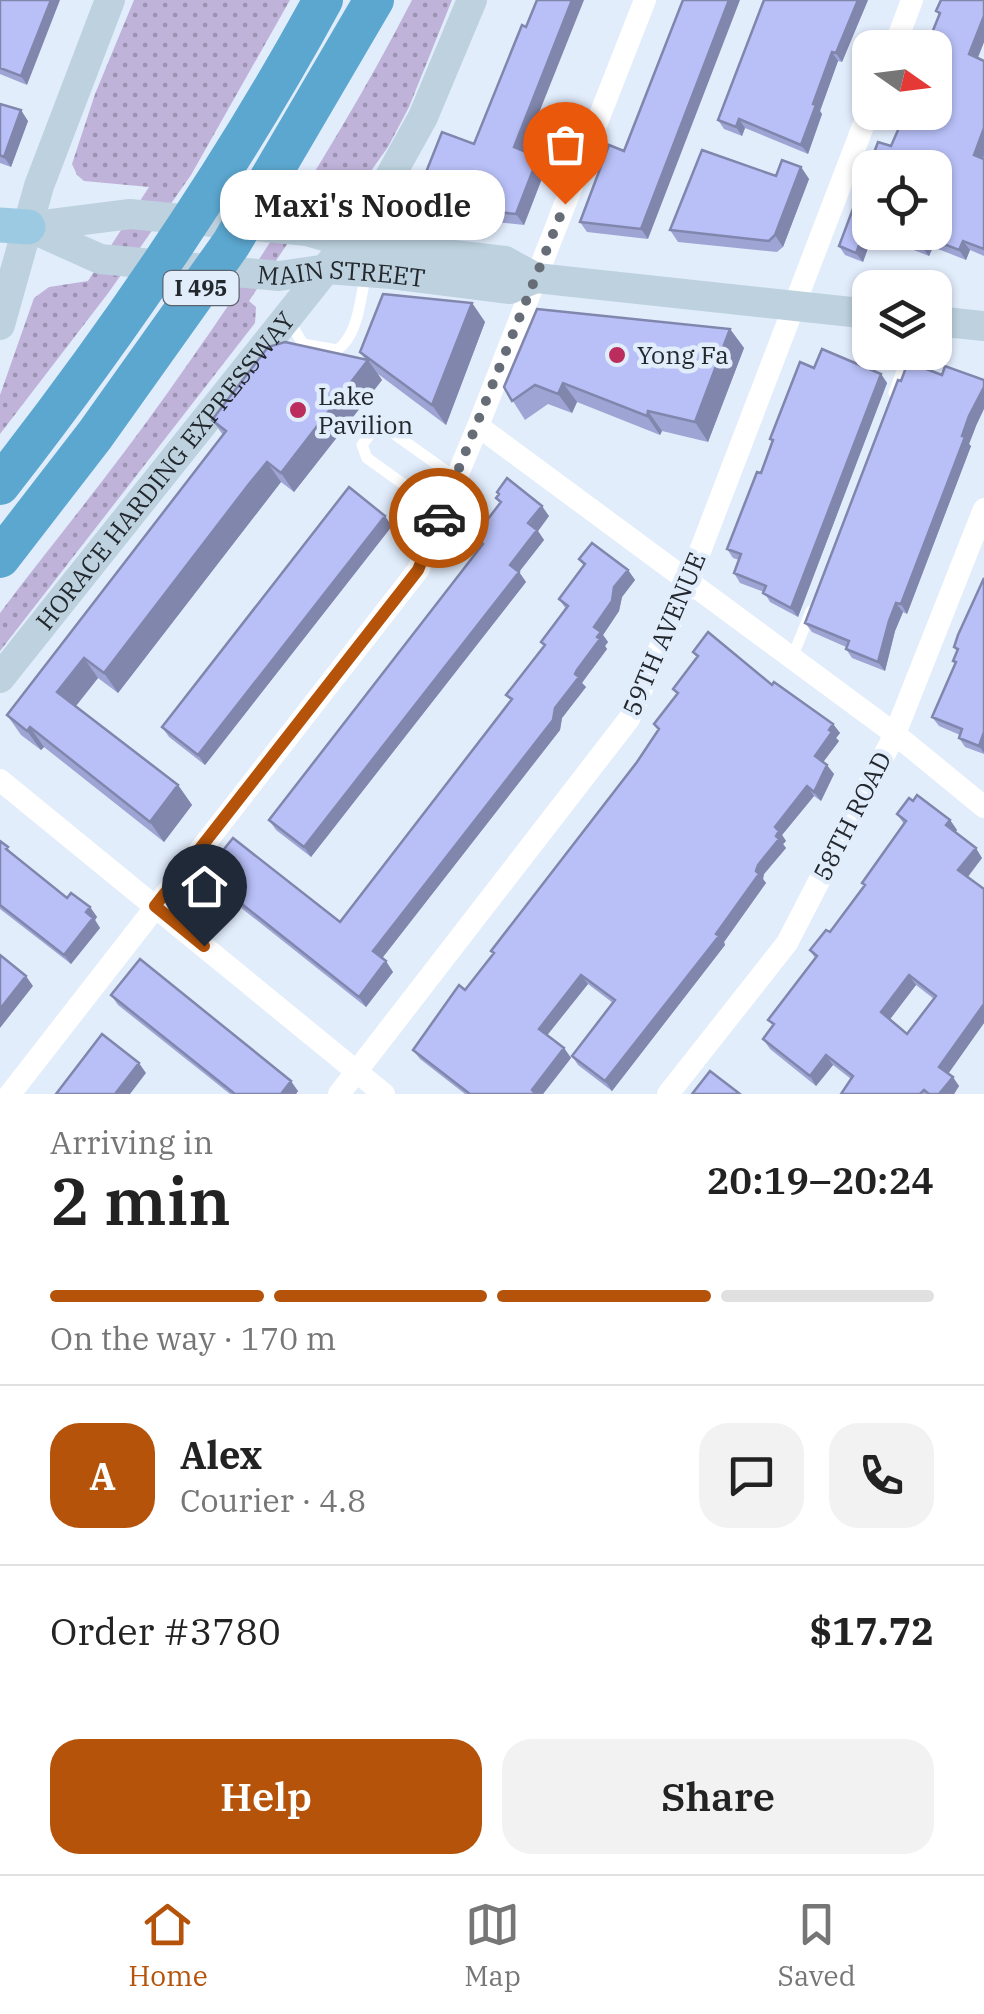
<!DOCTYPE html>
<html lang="en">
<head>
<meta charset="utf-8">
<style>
  body { margin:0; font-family:"IBM Plex Serif",serif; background:#f2f2f2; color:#222; height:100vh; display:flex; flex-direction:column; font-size:38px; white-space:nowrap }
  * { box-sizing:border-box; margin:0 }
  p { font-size:32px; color:#767676 }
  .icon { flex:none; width:55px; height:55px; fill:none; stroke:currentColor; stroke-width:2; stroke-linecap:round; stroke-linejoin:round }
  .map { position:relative; height:1094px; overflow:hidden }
  .details { display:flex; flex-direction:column; background:#fff; flex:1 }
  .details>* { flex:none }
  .needle { width:65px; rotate:104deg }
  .controls { position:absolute; left:852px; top:30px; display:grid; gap:20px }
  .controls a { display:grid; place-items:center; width:100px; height:100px; border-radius:20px; background:#fff; box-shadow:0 2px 8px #0004; font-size:50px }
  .pin { position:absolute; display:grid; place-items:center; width:85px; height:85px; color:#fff; margin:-102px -42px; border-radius:50% 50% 50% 0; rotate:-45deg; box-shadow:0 0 10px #0007 }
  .pin .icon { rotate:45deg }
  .courier { position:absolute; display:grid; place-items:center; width:100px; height:100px; margin:-50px; border:8px solid #b45309; border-radius:50%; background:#fff; color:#222; box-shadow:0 2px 12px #0007 }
  .bubble { position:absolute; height:70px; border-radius:30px; background:#fff; box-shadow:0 2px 8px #0004; font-size:32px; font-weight:600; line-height:70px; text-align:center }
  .head em { font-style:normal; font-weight:600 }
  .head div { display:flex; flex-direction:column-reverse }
  .head { display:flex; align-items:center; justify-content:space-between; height:170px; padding:0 50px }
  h1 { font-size:65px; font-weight:600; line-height:75px }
  .bar { display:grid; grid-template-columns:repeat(4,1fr); gap:15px 10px; align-content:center; height:120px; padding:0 50px }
  .bar i { height:12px; border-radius:8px; background:#e0e0e0 }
  .bar .selected { background:#b45309 }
  .bar p { grid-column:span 4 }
  .line { display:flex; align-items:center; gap:25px; padding:0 50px; border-top:2px solid #e0e0e0 }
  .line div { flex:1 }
  .round { display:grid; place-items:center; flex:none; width:105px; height:105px; border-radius:30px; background:#f2f2f2 }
  .action { display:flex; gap:20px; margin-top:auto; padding:20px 50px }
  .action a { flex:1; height:115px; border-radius:30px; background:#b45309; color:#fff; font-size:40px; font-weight:600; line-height:115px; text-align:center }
  .action a+a { background:#f2f2f2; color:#222 }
  .menu { display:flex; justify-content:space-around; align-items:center; height:140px; border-top:2px solid #e0e0e0; background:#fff; font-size:28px; color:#767676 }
  .menu a { display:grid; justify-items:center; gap:5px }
  .menu .selected { color:#b45309 }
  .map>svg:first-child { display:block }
</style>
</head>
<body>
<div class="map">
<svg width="984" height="1094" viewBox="0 0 984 1094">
  <defs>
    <pattern id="grass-dots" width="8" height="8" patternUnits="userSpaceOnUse" patternTransform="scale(2.5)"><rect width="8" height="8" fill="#c0b3da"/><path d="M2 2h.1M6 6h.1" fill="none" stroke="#9c92b1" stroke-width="1.8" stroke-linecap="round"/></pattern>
  </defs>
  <rect width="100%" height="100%" fill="#e2edfc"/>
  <!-- grass -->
  <path fill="url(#grass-dots)" d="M134,0H290L191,175L109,292L0,434V395L34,298L49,287L88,281L149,187L84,181L77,175L72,164L95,94Z
    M412,0H452L409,107L388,147L351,199L335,205L314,204L249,301L256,307L255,323L0,651V613C55,540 114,469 166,395C255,270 342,136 412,0Z"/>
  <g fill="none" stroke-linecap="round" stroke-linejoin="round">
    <!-- service -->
    <path stroke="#fff" stroke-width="11" d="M290,322L303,344L337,350C359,335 360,298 366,273
      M894,393L909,352
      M442,512L367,458L362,445L376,426H383L456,478
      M792,658L811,611"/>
    <!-- minor -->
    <path stroke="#fff" stroke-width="22" d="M894,48L912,0
      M478,426L895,734L984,807
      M0,780L384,1094
      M10,1094L418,570L478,426L645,0
      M339,1094L629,719L689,580L870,108
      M668,1094L787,943L895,734L984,509"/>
    <!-- secondary -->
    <g stroke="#bdd2de" stroke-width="30">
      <path d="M28,227L130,214L307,231L349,243L505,261L536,278L870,314"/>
      <path id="s1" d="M31,228L100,259L279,276L327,269L391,274L510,289L536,278"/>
      <path d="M935,321L984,326"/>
      <path d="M0,325L39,186L110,0"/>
      <path id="s2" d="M0,678L368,216L423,117L472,0"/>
    </g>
    <!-- primary -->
    <path stroke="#9dcae3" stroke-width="35" d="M0,225L28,227"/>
    <!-- motorway -->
    <path stroke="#5ca7d0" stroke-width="40" d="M0,485C120,331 230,171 323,0
      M0,558L95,435L231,244L374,0"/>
  </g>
  <!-- wall -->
  <path fill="#9ea5d4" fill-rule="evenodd" d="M0,0L27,85L0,74Z
    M868,0L842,62L838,61L820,111L822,114L808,154L745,128L742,136L724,129L718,120Z
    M984,0V42L978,58L984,61V256L970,250L966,260L933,247L929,256L896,243L894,249L871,240L863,262L845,255L839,246L891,146L906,112L939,15L936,11Z
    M0,104L28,121L11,167L0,163Z
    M524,151L538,157L546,168L524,225L429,215L421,204Z
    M624,151L648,239L587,232L580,222Z
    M801,167L809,179L783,247L777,252L678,242L670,230L776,176Z
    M472,303L485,322L446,425L378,374L382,380L294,492L281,482L118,693L98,678L76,706L178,785L192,805L164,842L44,747L41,750L21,735L7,715L223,435L212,420L365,359L360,352Z
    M730,329L744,348L708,442L662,431L660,435L577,402L572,413L548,404L525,420L504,387Z
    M814,368L881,374L887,383L798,617L770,602L764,592L740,583L734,573L739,560L733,558L727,549L761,473L773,442L770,439Z
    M976,426L969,444L971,446L907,614L903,612L895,631L885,671L852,658L846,649V647L812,632L805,623Z
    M496,498L549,516L538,531L544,540L519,572L526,582L311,857L276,830L269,820L481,545L477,539L480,536L478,532L500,504Z
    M392,526L205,765L169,737L162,727Z
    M579,559L628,570L635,580L622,597L619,611L603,635L608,642L605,646L607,649L584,680L582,683L586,687L562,718L560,730L382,958L393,972L366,1007L211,884L204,874L340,922L511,701L506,695L544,647L541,642L566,609L559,599L584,566Z
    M984,578V754L965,747L959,738L960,735L939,726L932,717L955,664L953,661L957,652L954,647Z
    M693,652L772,685L833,724L840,733L836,738L839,741L823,762L834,774L821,801L814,796L782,835L786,841L783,844L786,848L764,874L763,879L766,883L724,942L725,945L612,1091L578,1065L572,1056L613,1003L588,984L547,1035L564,1048L571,1058L543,1094H465L420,1059L413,1050L465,990L493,954L491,951L637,762L658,730L654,724L677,695L673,689L697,658Z
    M897,814L950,820L957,830L955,832L982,858L968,877L984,1023L948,1073L959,1086L954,1094H841L851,1079L833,1065L816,1086L770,1049L763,1039L773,1026L768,1020L815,958L810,950L830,932L865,886L862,883L904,824ZM916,985L934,999L907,1034L890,1019Z
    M0,841L14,855L67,898L90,907L97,917L95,920L100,928L71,964L0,909Z
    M111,995L298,1091L296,1094H230L118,1005Z"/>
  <!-- shaded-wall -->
  <path fill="#8186ad" d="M51,0H60L27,85L21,76Z
    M572,0H584L521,158L514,147Z
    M729,0H740L648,239L641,229Z
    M858,0H868L842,62L836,53Z
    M984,16V42L975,64L969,54Z
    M832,52L838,61L820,111L822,114L808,154L801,145L813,104Z
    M21,110L28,121L11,167L4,157Z
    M739,119L745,128L742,136L736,127Z
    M984,128V155L981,164L974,155Z
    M538,157L546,168L524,225L516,214Z
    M801,167L809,179L783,247L775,235Z
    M865,230L871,240L863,262L856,253Z
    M889,233L896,243L894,249L887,240Z
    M926,237L933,247L929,256L922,247Z
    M963,241L970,250L966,260L959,250Z
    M472,303L485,322L446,425L432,405Z
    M730,329L744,348L708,442L695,422Z
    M368,360L382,380L294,492L281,473Z
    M881,374L887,383L798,617L791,608Z
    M563,383L577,402L572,413L558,394Z
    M984,387V409L976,426L969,444L971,446L907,614L901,604L969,416Z
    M648,411L662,431L660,435L647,416Z
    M267,462L281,482L118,693L104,673Z
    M542,506L549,516L538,531L544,540L519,572L526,582L311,857L304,847Z
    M385,516L392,526L205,765L198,755Z
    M628,570L635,580L622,597L619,611L603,635L608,642L605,646L607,649L584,680L582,683L586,687L562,718L560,730L380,961L373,951L555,708L597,637L594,627L614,587Z
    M896,603L903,612L895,631L885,671L878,662L889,621Z
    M84,658L98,678L71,712L57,692Z
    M833,724L840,733L836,738L839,741L821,765L815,756Z
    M30,727L44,747L41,750L27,731Z
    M984,732V753L979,746Z
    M827,765L834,774L821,801L814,792Z
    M178,785L192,805L164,842L150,822Z
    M807,786L814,796L782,835L786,841L783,844L786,848L764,874L763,879L766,883L724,942L725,945L612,1091L605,1081L756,871L776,836L775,827Z
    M950,820L957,830L953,835L946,825Z
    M976,848L982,858L965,880L958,870Z
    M90,907L97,917L95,920L100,928L71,964L64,955Z
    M386,961L393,972L366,1007L359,997Z
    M581,975L588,984L545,1038L539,1029Z
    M909,975L916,985L888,1022L881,1012Z
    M26,976L33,986L0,1028V1009Z
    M984,1004V1023L946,1077L939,1067Z
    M564,1048L571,1058L543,1094H534L532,1090Z
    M826,1055L833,1065L816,1086L810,1076Z
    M139,1063L146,1073L130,1094H115Z
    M953,1077L959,1086L954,1094H939Z
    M291,1081L298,1091L296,1094H281Z"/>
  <!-- building -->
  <path fill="#b8c0f7" stroke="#8186ad" stroke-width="2.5" fill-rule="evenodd" d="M0,0H51L21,76L0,68Z
    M537,0H572L514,147L538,157L516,214L421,204L417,195L442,132L474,144L522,25L526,27Z
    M683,0H729L641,229L580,222L609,145L624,151Z
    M764,0H858L836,53L832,52L813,104L816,105L801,145L739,119L736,127L718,120Z
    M941,0H984V16L969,54L984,61V128L974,155L984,159V249L963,241L959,250L926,237L922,247L889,233L887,240L865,230L856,253L839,246L878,142L891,146L906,112H935V48H926L940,13L936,11ZM870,168H935V232H870Z
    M0,104L21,110L4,157L0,155Z
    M702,150L776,176L782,160L801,167L775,235L769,241L670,230Z
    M383,294L472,303L432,405L360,352Z
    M537,309L730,329L695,422L648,411L647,416L563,383L558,394L535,385L512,401L504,387Z
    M285,342L368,360L281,473L267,462L249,484L104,673L84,658L57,692L178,785L150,822L30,727L27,731L7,715L226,431L212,420L268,347Z
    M822,349L881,374L791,608L763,593L766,586L734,573L741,554L727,549L757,472L761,473L773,440L770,439L800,362L814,368Z
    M908,362L942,375L945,366L984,380V387L969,416L962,436L965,437L901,604L896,603L889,621L878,662L846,649L849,641L805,623L898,380L901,381Z
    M507,478L542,506L528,523L537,530L510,565L519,572L304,847L269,820L483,544L477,539L481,535L478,532L501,502L496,498L499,494L497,492Z
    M349,487L385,516L198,755L162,727Z
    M592,543L628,570L614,587L612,601L594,627L601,632L597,637L600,639L577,670L575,674L579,677L555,708L553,720L373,951L386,961L359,997L204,874L233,838L340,922L512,699L506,695L545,645L541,642L568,606L559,599L585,564L579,559Z
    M984,578V732L979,746L959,738L962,729L932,717L956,662L953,661L958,649L954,647L958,635Z
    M708,632L772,685L774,682L833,724L829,730L832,732L815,756L827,765L814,792L807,786L775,827L779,831L776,836L779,839L758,865L756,871L759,874L716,934L719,936L605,1081L572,1056L615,1000L581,975L539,1029L564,1048L532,1090L536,1094H470L413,1050L459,985L465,990L494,953L491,951L637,762L659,729L654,724L678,693L673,689L698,656L693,652Z
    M917,795L950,820L946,825L976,848L958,870L984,889V1004L939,1067L953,1077L939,1094H929L924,1090L920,1094H841L853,1076L826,1055L810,1076L763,1039L774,1024L768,1020L817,956L810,950L826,930L830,932L865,885L862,883L906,821L897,814L909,798L913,801ZM909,975L936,996L907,1034L881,1012Z
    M0,841L8,847L6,849L67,898L71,893L90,907L86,912L93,918L64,955L0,905Z
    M0,955L26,976L0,1009Z
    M140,959L291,1081L281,1094H235L111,995Z
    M102,1034L139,1063L115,1094H56Z
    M710,1071L740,1094H692Z"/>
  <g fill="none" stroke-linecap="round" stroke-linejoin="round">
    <!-- done -->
    <path stroke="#666d77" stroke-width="10" stroke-dasharray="0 18" d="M439,518L565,204"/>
    <!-- route -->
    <path stroke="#b45309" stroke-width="12" d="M204,946L155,906L418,570L439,518"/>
  </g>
  <!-- markers -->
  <g fill="#bb2d5c" stroke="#e2edfc" stroke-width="4">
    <circle cx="617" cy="355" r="10"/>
    <circle cx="298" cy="410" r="10"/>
  </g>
  <g text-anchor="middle" stroke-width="9" stroke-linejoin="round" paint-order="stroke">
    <!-- shield labels -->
    <rect fill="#e2edfc" stroke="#5c636c" stroke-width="2.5" x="163.5" y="271" width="75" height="34" rx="8"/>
    <g font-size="22" font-weight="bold" fill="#23282f">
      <text x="201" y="296">I 495</text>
    </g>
    <!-- street labels -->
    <g font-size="25" fill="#23282f" stroke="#e2edfc">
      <text dy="9" stroke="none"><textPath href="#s1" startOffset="318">MAIN STREET</textPath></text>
      <text dy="9" stroke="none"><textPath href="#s2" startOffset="265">HORACE HARDING EXPRESSWAY</textPath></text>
      <text transform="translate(664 634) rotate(-67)" y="9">59TH AVENUE</text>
      <text transform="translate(852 816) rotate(-63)" y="9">58TH ROAD</text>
    </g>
    <!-- poi labels -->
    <g font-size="25" fill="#23282f" stroke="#e2edfc" text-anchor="start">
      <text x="637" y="364">Yong Fa</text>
      <text x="318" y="405">Lake<tspan x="318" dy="29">Pavilion</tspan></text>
    </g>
  </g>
</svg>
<div class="controls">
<a><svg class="needle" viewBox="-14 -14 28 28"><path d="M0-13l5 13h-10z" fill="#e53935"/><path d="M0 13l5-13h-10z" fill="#767676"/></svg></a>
<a><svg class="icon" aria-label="locate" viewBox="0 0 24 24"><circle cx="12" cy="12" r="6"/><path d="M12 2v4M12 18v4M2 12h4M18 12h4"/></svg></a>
<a><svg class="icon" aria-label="layers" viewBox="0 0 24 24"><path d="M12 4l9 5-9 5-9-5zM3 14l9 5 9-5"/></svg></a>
</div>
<div class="pin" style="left:565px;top:204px;background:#ea580c"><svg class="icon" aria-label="bag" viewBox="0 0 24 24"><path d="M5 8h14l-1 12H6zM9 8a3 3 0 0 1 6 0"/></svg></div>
<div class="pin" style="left:204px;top:946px;background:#1f2937"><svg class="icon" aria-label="home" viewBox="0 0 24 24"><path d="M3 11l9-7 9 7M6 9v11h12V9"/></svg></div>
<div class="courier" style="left:439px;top:518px"><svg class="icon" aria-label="car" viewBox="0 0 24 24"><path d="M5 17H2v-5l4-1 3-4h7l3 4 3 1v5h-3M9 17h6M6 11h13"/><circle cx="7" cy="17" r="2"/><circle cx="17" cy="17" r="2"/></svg></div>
<div class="bubble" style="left:220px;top:170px;width:285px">Maxi's Noodle</div>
</div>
<section class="details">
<div class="head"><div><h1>2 min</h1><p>Arriving in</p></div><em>20:19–20:24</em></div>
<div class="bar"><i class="selected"></i><i class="selected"></i><i class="selected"></i><i></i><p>On the way · 170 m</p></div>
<div class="line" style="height:180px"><b class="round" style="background:#b45309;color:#fff">A</b><div><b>Alex</b><p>Courier · 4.8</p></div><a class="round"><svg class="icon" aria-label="chat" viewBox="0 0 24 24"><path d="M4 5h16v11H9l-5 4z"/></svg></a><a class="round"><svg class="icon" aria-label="phone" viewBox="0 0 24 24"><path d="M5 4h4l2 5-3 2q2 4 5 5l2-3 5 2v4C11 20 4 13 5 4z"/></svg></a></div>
<div class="line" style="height:130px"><div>Order #3780</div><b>$17.72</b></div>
<div class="action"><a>Help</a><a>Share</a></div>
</section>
<nav class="menu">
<a class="selected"><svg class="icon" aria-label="home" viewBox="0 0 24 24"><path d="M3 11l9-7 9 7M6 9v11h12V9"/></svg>Home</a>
<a><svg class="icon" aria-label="map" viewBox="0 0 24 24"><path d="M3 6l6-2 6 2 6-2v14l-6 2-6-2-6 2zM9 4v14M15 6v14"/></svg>Map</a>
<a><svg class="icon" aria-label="saved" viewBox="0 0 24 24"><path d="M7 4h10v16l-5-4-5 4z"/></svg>Saved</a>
</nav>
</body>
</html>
